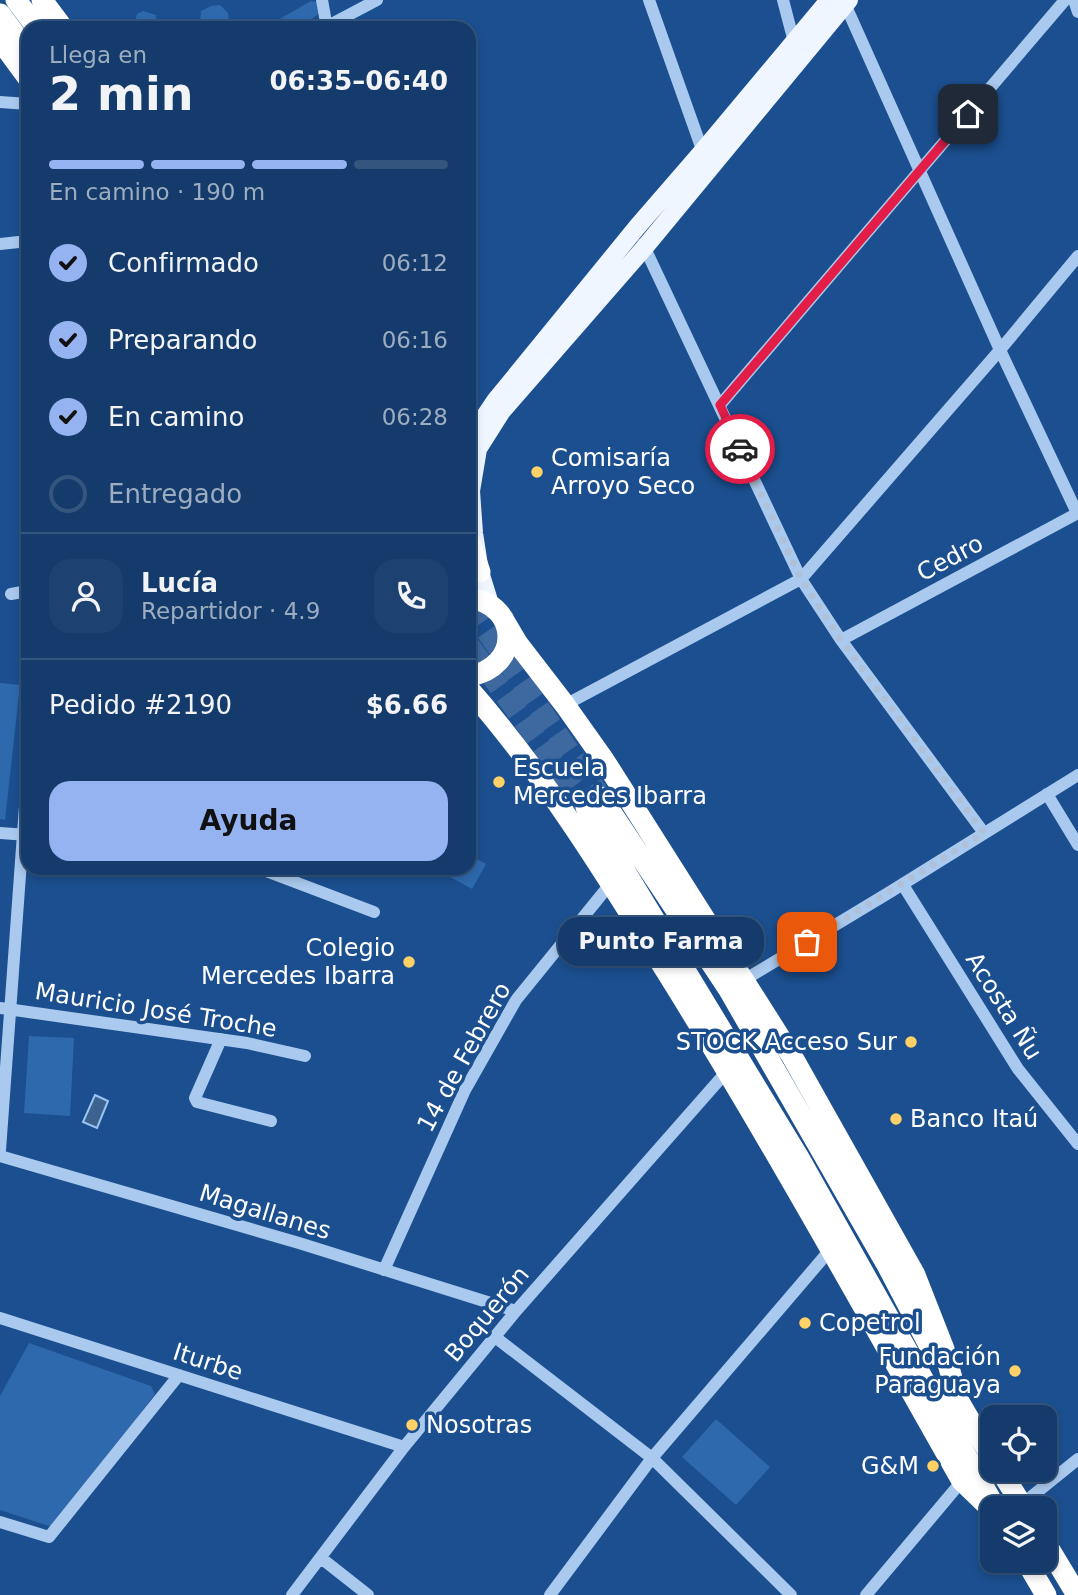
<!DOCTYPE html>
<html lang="es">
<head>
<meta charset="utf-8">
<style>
  body { margin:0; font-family:"DejaVu Sans",sans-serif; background:#1d4271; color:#f1f3f6; height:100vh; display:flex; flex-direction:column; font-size:26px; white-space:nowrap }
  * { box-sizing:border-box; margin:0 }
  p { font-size:23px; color:#9dadc1 }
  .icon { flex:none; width:38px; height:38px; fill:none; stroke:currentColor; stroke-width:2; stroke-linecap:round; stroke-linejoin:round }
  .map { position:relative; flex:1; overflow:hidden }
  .side { position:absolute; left:21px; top:21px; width:455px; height:854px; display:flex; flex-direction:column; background:#143b6b; border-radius:21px; box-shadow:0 4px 10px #0003,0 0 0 2px #33557e }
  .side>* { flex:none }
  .controls { position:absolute; left:980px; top:1405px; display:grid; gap:14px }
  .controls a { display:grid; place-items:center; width:77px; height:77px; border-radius:14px; background:#143b6b; box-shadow:0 4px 10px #0003,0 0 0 2px #33557e; font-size:35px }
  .pin { position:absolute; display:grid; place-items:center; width:60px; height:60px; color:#fff; margin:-30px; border-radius:14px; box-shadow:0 4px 10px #0006 }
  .courier { position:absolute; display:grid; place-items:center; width:70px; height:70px; margin:-35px; border:5px solid #e11d48; border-radius:50%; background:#fff; color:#222; box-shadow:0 2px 9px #0007 }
  .bubble { position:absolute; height:49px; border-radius:21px; background:#143b6b; box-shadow:0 4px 10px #0003,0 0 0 2px #33557e; font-size:23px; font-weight:800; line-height:49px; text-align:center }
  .headline em { font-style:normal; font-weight:800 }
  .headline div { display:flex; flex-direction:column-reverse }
  .headline { display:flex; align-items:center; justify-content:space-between; height:119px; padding:0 28px }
  h1 { font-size:46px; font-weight:800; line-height:52px }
  .bar { display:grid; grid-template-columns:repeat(4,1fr); gap:10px 7px; align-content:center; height:84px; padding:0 28px }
  .bar i { height:9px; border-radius:5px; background:#33557e }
  .bar .current { background:#95b2f1 }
  .bar p { grid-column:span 4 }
  .line { display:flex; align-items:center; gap:18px; padding:0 28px; border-top:2px solid #33557e }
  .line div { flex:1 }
  .round { display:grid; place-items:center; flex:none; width:74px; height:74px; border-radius:21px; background:#1d4271 }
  ol { padding:0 28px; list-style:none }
  li { display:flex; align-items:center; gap:21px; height:77px }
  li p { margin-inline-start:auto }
  li .icon { padding:7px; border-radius:50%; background:#95b2f1; color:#111; stroke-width:4 }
  li:last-child { color:#9dadc1 }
  li i { width:38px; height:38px; border:4px solid #33557e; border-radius:50% }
  .primary-button { display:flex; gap:14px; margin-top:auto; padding:14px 28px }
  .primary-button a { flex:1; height:80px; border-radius:21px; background:#95b2f1; color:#111; font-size:28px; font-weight:800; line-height:80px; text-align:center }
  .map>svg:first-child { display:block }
</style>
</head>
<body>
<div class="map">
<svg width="1078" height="1595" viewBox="0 0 1078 1595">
  <rect width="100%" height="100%" fill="#1b4f8f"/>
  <!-- green -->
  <path fill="#2e69ad" d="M311,1L317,2L319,13C309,24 295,23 281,25L278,20Z
    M220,5L228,13L229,20L222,28H206L200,22L201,11L211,6Z
    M143,11L156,15V27L134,26L137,14Z
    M0,683L20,685L5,820L0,819Z
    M469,855L486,864L472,889L434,868H469Z
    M29,1036L74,1038L70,1116L24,1113Z
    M29,1343L151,1386L155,1394L56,1526L52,1527L0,1510V1396Z
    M716,1419L770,1467L736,1505L682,1457Z"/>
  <!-- water -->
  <path fill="#3c6290" stroke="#9cc4f0" stroke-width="2" d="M95,1095L108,1101L97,1128L83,1122Z"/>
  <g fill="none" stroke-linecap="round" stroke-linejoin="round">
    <!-- highway-tunnel -->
    <path stroke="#3d69a0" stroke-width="21" stroke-dasharray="21 10" stroke-linecap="butt" d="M469,606L601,797
      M469,645L586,807"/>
    <!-- minor -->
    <path stroke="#a9c9ee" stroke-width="12" d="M322,0L327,28
      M649,0L705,158
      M783,0L794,42
      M1074,0L1078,12
      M845,4L1000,350L1077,513
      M324,28L377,0
      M0,102L28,104
      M0,244L28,241
      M643,244L801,579L841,640L984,833
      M720,405L1065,0
      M11,594L28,591
      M841,640L1078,513
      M565,705L801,579L1000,350L1078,256
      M1047,794L1078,845
      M0,833L28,835
      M258,868L374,912
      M903,885L1018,1069L1078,1144
      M744,980L890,892L1078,775
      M0,1008L247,1043L305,1056
      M221,1039L195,1098L197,1102L271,1121
      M0,1150L28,765
      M0,1156L299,1243L516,1311
      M384,1270L465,1090L516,1000L611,883
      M0,1318L404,1447
      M495,1337L652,1458L791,1595
      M1021,1505L1078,1459
      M0,1522L49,1537L179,1375
      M321,1558L368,1595
      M292,1595L404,1447L516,1311L728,1070
      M550,1595L652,1458L830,1250
      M866,1595L962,1481"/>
    <!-- major -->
    <path stroke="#f0f6ff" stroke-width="18" d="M469,445L476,429L495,401L637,227L702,152L829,0
      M490,604L480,572L474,533L471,491L478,449L502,411L645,247L849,0"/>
    <!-- highway -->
    <path stroke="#fff" stroke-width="21" d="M16,0L37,28
      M42,0L63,28
      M0,14L28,52
      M0,40L28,78
      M469,540L480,572
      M469,598C521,605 521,668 469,676
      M505,622L518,644L565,705L604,760L793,1058L915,1275L944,1349L959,1404
      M469,689C546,777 605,873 666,971C770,1138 865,1310 962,1481L992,1510
      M601,797L729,990L887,1265L931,1349
      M586,807L799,1158L991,1500
      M954,1393L992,1458
      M1000,1470L1024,1508
      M1045,1542L1077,1595
      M1026,1561L1046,1595"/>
  </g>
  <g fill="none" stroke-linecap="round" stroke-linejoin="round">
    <!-- done -->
    <path stroke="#afc1d8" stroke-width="7" stroke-dasharray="0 12.6" d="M740,449L801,579L841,640L984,833L807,942"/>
    <!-- route -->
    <path stroke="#e11d48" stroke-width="9" d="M740,449L720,405L968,114"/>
  </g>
  <!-- markers -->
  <g fill="#ffd166" stroke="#1b4f8f" stroke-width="2.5">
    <circle cx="537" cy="472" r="7"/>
    <circle cx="499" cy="782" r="7"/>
    <circle cx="409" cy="962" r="7"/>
    <circle cx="911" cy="1042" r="7"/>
    <circle cx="896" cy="1119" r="7"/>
    <circle cx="805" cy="1323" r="7"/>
    <circle cx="1015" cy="1371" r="7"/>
    <circle cx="412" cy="1425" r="7"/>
    <circle cx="933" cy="1466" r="7"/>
  </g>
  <g text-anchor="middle" stroke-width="7" stroke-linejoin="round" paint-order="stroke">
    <!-- poi labels -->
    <g font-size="24" fill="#fff" stroke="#1b4f8f" text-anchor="start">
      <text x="551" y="466">Comisaría<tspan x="551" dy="28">Arroyo Seco</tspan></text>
      <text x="513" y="776">Escuela<tspan x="513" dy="28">Mercedes Ibarra</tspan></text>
      <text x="395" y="956" text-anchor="end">Colegio<tspan x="395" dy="28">Mercedes Ibarra</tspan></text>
      <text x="897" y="1050" text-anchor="end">STOCK Acceso Sur</text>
      <text x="910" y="1127">Banco Itaú</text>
      <text x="819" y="1331">Copetrol</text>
      <text x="1001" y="1365" text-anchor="end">Fundación<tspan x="1001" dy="28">Paraguaya</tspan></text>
      <text x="426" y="1433">Nosotras</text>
      <text x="919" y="1474" text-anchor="end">G&amp;M</text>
    </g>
    <!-- street labels -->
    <g font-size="24" fill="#fff" stroke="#1b4f8f">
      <text transform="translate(950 558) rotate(-28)" y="8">Cedro</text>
      <text transform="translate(1004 1006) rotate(58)" y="8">Acosta Ñu</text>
      <text transform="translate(156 1010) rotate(9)" y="8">Mauricio José Troche</text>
      <text transform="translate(464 1057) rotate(-61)" y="8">14 de Febrero</text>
      <text transform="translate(265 1212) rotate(17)" y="8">Magallanes</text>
      <text transform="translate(487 1314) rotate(-50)" y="8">Boquerón</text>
      <text transform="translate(208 1362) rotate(18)" y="8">Iturbe</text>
    </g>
  </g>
</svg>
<div class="controls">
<a><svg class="icon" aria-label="locate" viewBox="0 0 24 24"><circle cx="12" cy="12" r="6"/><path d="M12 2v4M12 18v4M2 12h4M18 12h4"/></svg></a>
<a><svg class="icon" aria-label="layers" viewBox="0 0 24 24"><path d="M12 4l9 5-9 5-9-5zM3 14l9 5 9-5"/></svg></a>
</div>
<div class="pin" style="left:807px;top:942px;background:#ea580c"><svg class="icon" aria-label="bag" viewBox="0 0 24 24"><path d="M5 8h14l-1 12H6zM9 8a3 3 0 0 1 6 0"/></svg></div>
<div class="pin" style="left:968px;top:114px;background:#1f2937"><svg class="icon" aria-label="home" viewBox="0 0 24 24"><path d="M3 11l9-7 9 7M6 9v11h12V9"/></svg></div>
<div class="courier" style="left:740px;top:449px"><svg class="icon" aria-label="car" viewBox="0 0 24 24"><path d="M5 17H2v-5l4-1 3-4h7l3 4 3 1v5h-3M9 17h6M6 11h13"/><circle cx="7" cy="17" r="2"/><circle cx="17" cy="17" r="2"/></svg></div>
<div class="bubble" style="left:558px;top:917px;width:206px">Punto Farma</div>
<section class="side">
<div class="headline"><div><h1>2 min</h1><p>Llega en</p></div><em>06:35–06:40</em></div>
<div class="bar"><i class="current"></i><i class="current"></i><i class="current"></i><i></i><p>En camino · 190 m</p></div>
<ol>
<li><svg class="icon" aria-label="check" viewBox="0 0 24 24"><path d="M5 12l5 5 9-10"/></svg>Confirmado<p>06:12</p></li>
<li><svg class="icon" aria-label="check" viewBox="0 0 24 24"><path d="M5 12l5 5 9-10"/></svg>Preparando<p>06:16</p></li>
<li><svg class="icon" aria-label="check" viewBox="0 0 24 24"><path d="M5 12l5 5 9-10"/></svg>En camino<p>06:28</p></li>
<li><i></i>Entregado</li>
</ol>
<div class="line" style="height:126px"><a class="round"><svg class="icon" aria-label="person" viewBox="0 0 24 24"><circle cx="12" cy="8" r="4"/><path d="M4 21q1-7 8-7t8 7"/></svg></a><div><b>Lucía</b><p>Repartidor · 4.9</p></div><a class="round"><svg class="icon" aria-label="phone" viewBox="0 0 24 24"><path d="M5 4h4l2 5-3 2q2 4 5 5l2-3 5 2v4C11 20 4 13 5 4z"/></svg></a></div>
<div class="line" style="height:91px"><div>Pedido #2190</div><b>$6.66</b></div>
<div class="primary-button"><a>Ayuda</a></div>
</section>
</div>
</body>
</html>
